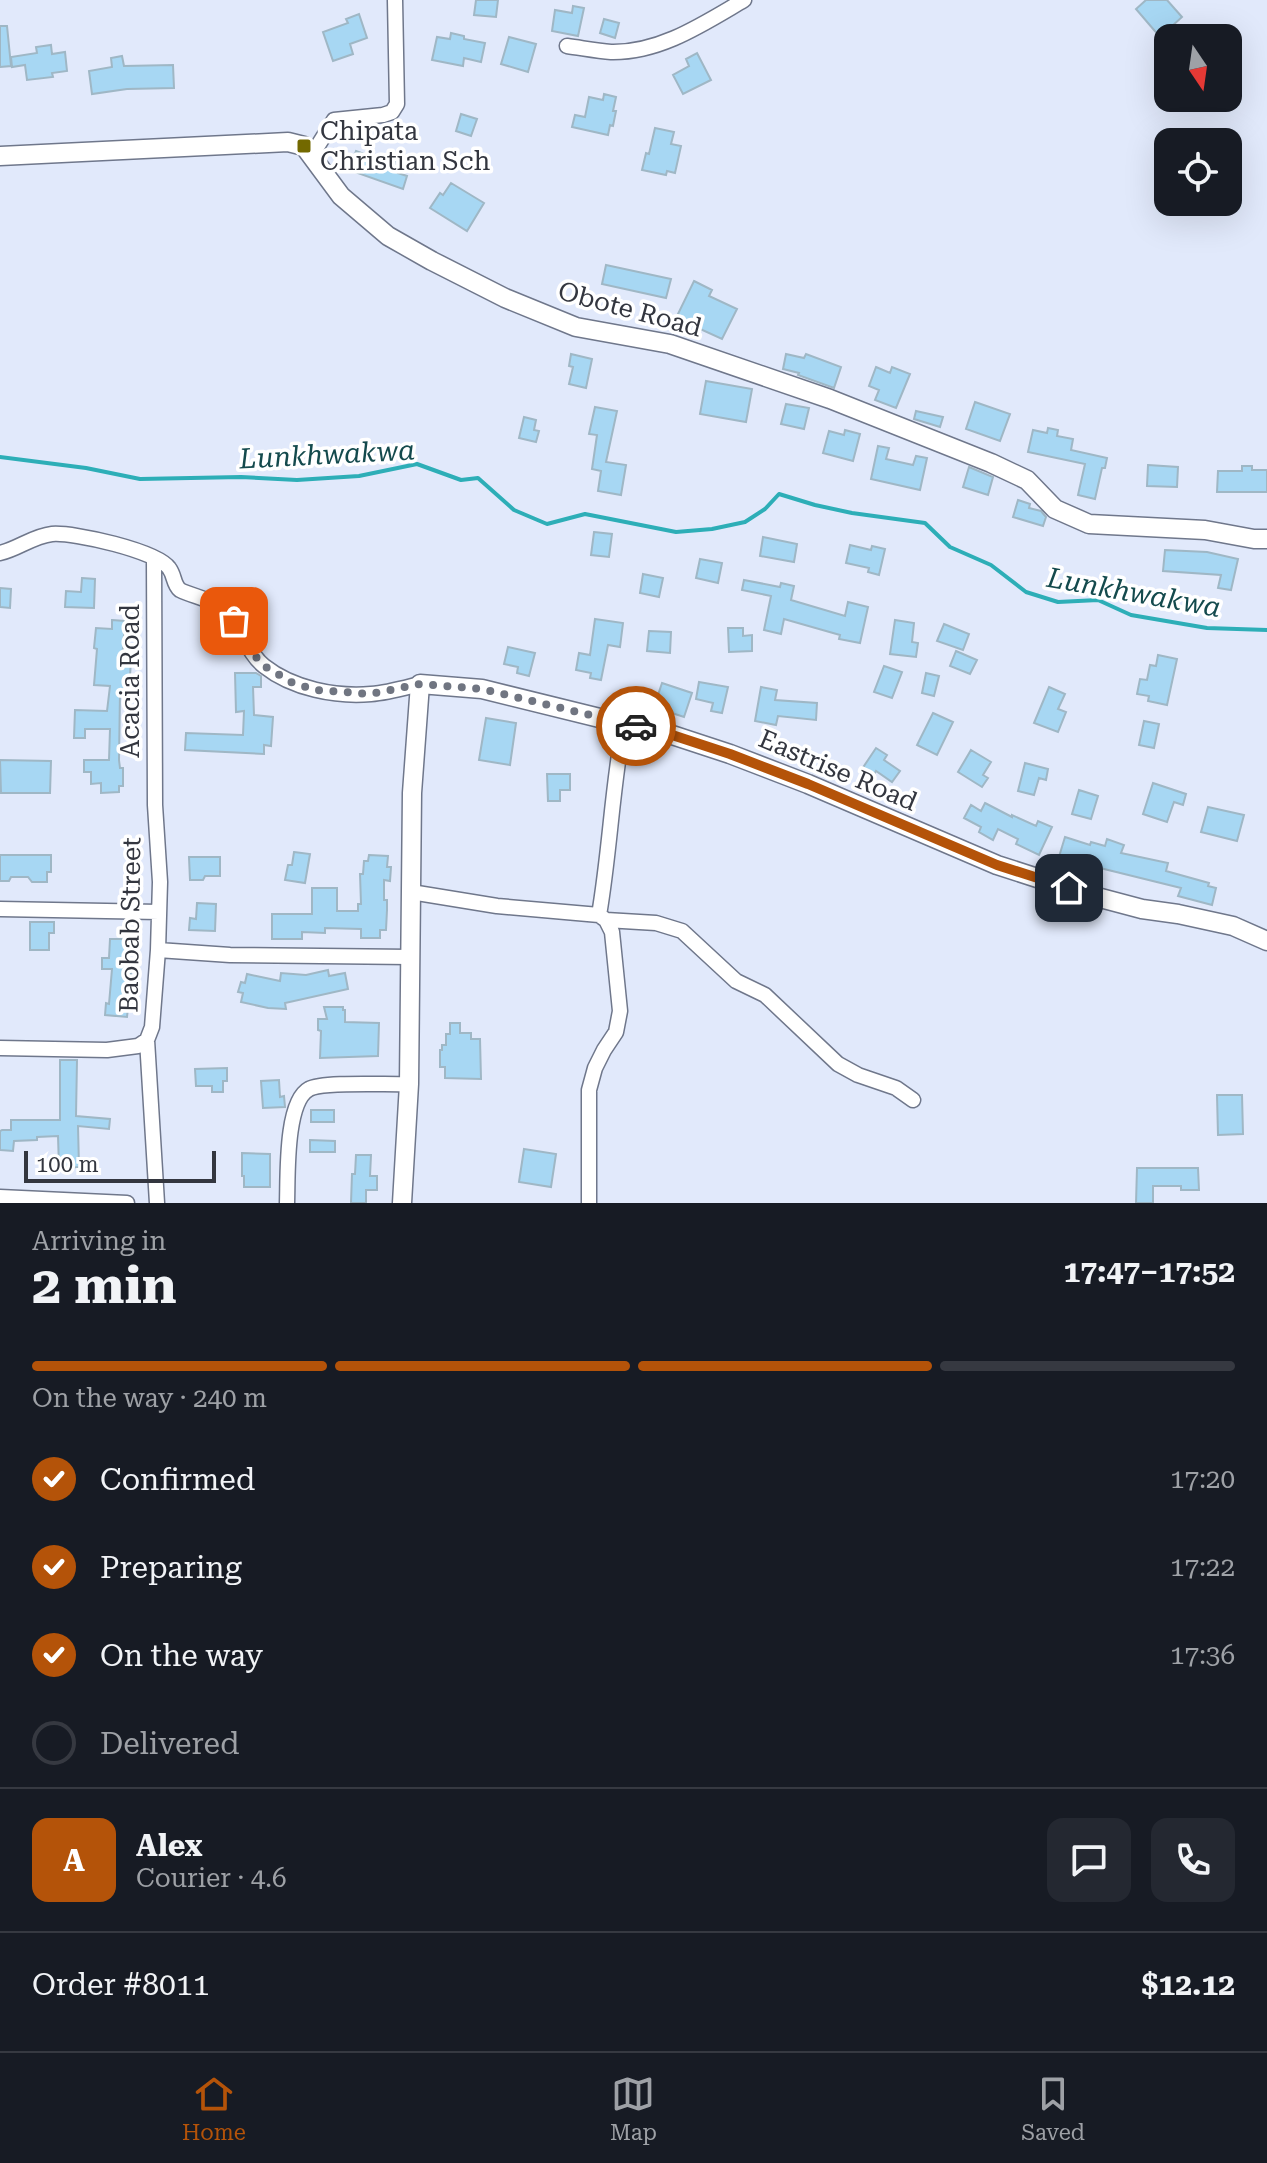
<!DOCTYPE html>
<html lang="en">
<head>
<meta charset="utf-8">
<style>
  body { margin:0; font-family:"Roboto Serif",serif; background:#242831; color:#f1f3f6; height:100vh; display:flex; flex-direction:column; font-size:30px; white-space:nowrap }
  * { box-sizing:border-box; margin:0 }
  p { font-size:26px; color:#9ea1a6 }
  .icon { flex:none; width:44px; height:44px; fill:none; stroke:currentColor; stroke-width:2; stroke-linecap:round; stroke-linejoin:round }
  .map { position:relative; height:1203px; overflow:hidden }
  .drawer { display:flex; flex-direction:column; background:#171b24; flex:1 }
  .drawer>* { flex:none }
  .needle { width:52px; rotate:167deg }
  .controls { position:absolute; left:1154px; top:24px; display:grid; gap:16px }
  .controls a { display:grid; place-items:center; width:88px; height:88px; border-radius:16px; background:#171b24; box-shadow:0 8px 32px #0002; font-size:40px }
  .scale { position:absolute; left:24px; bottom:20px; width:192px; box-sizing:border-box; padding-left:8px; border:4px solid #33363f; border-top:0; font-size:22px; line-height:28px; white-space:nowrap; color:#33363f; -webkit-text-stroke:6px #fff; paint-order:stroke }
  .pin { position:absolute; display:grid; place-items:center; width:68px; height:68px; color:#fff; margin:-34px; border-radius:16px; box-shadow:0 4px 12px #0006 }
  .courier { position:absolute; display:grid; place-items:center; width:80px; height:80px; margin:-40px; border:6px solid #b45309; border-radius:50%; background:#fff; color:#222; box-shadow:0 2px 10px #0007 }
  .overview em { font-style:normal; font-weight:700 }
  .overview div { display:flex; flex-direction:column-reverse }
  .overview { display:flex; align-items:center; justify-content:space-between; height:136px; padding:0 32px }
  h1 { font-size:52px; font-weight:700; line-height:60px }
  .bar { display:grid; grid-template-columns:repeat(4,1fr); gap:12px 8px; align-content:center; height:96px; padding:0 32px }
  .bar i { height:10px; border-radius:6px; background:#363941 }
  .bar .selected { background:#b45309 }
  .bar p { grid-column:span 4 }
  .line { display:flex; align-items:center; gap:20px; padding:0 32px; border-top:2px solid #363941 }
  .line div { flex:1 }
  .round { display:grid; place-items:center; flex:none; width:84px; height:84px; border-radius:16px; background:#242831 }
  ol { padding:0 32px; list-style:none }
  li { display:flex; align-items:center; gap:24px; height:88px }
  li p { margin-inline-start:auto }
  li .icon { padding:8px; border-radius:50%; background:#b45309; color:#fff; stroke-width:4 }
  li:last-child { color:#9ea1a6 }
  li i { width:44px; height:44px; border:4px solid #363941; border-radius:50% }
  .tabs { display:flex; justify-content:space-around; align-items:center; height:112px; border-top:2px solid #363941; background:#171b24; font-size:22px; color:#9ea1a6 }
  .tabs a { display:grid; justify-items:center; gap:4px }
  .tabs .selected { color:#b45309 }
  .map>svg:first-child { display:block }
</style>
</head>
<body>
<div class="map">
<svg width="1267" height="1203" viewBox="0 0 1267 1203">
  <rect width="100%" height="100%" fill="#e1e9fb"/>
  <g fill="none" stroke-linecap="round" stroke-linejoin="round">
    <!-- stream -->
    <path stroke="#2daeb7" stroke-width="4" d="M0,457L86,468L140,479L241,477L297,480L359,476L417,464L461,480L478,478L514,510L547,524L585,514L676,532L712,529L745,522L765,509L779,494L815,505L852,513L925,523L950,547L991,565L1026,592L1058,602L1098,600L1131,615L1207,628L1267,630"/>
  </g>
  <!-- building -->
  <path fill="#a7d7f3" stroke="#9fb7c5" stroke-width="2" d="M476,0H498L496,17L474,15Z
    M1146,0H1167L1182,17L1160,37L1136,9Z
    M573,6L584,8L578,36L552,31L555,10L572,13Z
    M359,14L367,38L350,44L353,54L333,61L323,32L348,23L346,19Z
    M604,19L619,23L615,38L600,33Z
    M0,26H7L11,66L0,67Z
    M451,33L464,36V39L485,43L481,62L464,58L463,66L432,60L437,37L450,39Z
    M509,37L536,44L528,72L501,64Z
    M51,45L52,54L65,52L67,71L52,73L53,77L27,80L25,65L12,67L11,57L37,53L36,47Z
    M697,53L711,80L683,94L673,75L689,66L686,59Z
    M122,56L124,66L173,65L174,88L127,89L92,94L89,71L112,67L111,58Z
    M604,94L616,97L613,111H616L613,126L610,125L608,135L572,127L575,115L585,117L589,97L603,100Z
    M461,114L477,119L471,136L456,131Z
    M655,128L674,132L671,144L681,146L675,173L667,171L666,175L642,170L646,153L649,154Z
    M356,151L383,161L385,158L395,161L394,165L400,167L398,173L407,176L403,189L349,170Z
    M451,183L484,203L467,231L430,208L440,193L443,195Z
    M606,265L671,279L666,298L602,284Z
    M694,281L712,290L709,296L737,309L722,339L676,318Z
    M571,354L592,359L586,388L569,384L573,367L569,366Z
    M786,354L804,358L806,354L841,367L834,388L798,375L799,373L783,369Z
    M876,367L890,373L892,367L910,374L896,408L875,400L879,390L869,386Z
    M706,381L752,389L746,422L700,414Z
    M975,402L1010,414L1000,441L966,429Z
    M786,404L809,408L804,429L781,424Z
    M595,407L617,411L606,462L626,465L621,495L598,491L601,471L592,469L597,435L589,434Z
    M916,411L943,417L940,427L914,419Z
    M524,417L536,420L534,430L539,431L536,442L519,438Z
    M1048,428L1058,430L1057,436L1073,439L1071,450L1107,458L1105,468H1102L1095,499L1078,495L1085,464L1028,452L1033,430L1047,433Z
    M845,430L860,434L853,461L823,453L829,431L844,435Z
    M878,446L889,448L886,459L913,465L916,456L927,458L920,490L871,479Z
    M1148,465L1178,467L1177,487L1147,486Z
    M1242,466H1252V470H1267V492H1217L1218,471H1242Z
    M969,467L993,477L988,495L963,487Z
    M1018,500L1030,504L1029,508L1041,511L1046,517L1043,526L1013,517Z
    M594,532L612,534L609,557L591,555Z
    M763,537L797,544L794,562L760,556Z
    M850,545L871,550L872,546L885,549L879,575L868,572L869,568L846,563Z
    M1165,550L1207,552L1238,559L1231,590L1218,588L1221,575L1163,571Z
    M700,559L722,563L718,583L696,578Z
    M643,574L663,578L659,597L640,593Z
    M82,578L95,579L94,608L65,607L66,591L81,592Z
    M744,580L780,587L781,583L794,586L791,600L845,616L848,602L868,607L860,643L839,639L840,635L784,619L781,634L764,630L771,596L742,590Z
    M0,588L11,589L10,608L0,607Z
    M595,619L623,623L620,647L608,645L601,680L590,678L591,673L576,670L579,653L590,655Z
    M112,620L125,621L122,661H131L129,690L122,689L121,694L120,693L119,760L120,768H123V786H119V792L101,793V783L91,784V772H84V760H109L110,729H85V738H74L75,710L107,711L110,686L94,685L97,649L94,648L96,628L112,629Z
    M895,620L914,623L912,642L918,643L916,657L890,654Z
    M944,624L969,634L963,650L937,641Z
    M728,628H743V636L752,635V651L729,652Z
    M649,631L671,632L670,653L647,651Z
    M508,647L535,653L529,676L517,673L518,667L504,664Z
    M956,651L977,660L970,674L950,666Z
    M1158,655L1177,659L1167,705L1148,701L1149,696L1137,694L1140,679L1147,680L1150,665L1156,666Z
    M884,666L902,672L892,698L874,692Z
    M235,673H256L261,676V687H253L254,715L273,717L271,746L264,745V754L185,750L186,733L243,735L244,711L236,712Z
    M926,673L939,676L934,696L922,693Z
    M699,682L728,687L722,713L711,711L713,703L696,699Z
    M662,683L692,693L684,717L654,707Z
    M761,687L777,690L775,700L817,703L816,720L778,716L776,725L755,721Z
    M1049,687L1065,694L1058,709L1066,712L1058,732L1034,723Z
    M933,713L953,722L937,755L917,745Z
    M486,718L516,723L510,765L479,760Z
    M1144,721L1159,724L1154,748L1139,745Z
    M876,748L887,755L884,760L900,771L892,782L876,771L873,776L862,769Z
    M971,750L991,762L983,775L988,778L982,787L958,772Z
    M0,760L51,761L50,793H1Z
    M1025,763L1048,769L1046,780L1039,778L1034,795L1018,791Z
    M547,774H570V790H560V801H548Z
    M1153,783L1186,794L1183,805L1174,802L1167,822L1143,814Z
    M1079,790L1098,796L1091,819L1072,814Z
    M985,803L1012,817V815L1036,826L1038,821L1052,827L1039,855L1016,844L1018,839L998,829L993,840L979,832L981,827L964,818L971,805L981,811Z
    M1208,807L1244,815L1237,841L1201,832Z
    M1065,837L1090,845L1091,842L1105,846L1107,839L1124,845L1121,853L1168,863L1166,871L1209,883L1208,886L1216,888L1212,905L1178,896L1181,888L1096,867L1095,872L1058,860Z
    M294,852L310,854L305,883L285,880L288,865H292Z
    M0,855H51V872H47V882H32L28,877H11L9,881H0Z
    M369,855L388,856L387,867H391L390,881L384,880V900H387V910L386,930H380V938H361V929L325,928V933L302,932V939H272V914H312V888H337V911H358V904H361L360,874H363L364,861H368Z
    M189,857H220V876H205L203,880H190Z
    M197,903L216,904L215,931L189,930L190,918L196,919Z
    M30,922H54V933H49V950H30Z
    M110,939H126L125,959H132L130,984L133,985L132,1009L128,1008L127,1017L105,1015L106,1003L109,1004L112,969H102V958H109Z
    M328,970L329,976L345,973L348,989L285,1003L286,1009L268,1008L241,1002L243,993L238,992L241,982L245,983L247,974L280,981L281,973L306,975Z
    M324,1007H343V1010H345V1022L379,1023L378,1056L320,1058L321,1031L318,1030V1019H327Z
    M450,1023H460V1033H471V1039H480L481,1079L445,1078V1067H440V1050H442V1045H446V1034H450Z
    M60,1060H77L76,1116L110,1119L109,1129L78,1126L79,1167L59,1168L58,1136L37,1137V1140L14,1141L13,1151L0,1150V1131L2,1130H11V1120H60Z
    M227,1068V1081H223V1092H212V1086H196L195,1069Z
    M279,1080L280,1097L284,1096L285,1107L263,1108L261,1081Z
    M1217,1095H1242L1243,1134L1218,1135Z
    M311,1110H334V1122H311Z
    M310,1140L335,1141V1152H310Z
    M524,1149L556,1154L551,1187L519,1182Z
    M242,1153L270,1154V1187H244V1176H242Z
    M356,1155H371L370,1176H377V1190H366V1203H351L352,1174H355Z
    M1137,1168H1198L1199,1190H1181V1186H1153V1203H1136Z"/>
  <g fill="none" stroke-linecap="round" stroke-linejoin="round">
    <!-- minor casing -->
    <g stroke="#6f778b" stroke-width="17">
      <path id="minor" d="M567,46C582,48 597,51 611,52C660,53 703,24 744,0
        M312,155L334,120L383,115L392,112L397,104L395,0
        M0,553C18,549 33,536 52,534C74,532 157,551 169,568C175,576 173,584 180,590C192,596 210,599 220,607C241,621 245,651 264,666C293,689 336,697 371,694C387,693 404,688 420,684
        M411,892L497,906L599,915L606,920L612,932L620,1011L616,1032L604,1050L595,1068L589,1090V1203
        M0,909L159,912
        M599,915C610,851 612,787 624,724
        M606,920L656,923L682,931L736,981L765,995L838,1064L858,1075L896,1088L913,1100
        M158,950L230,955L411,957
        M147,1040L157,1203
        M0,1048L107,1050L138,1046L147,1040L152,1027L158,950L160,882L155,805L154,558
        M0,1197L127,1203
        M287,1203C288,1177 285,1102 309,1089C323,1081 390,1085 409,1084"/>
    </g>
    <!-- tertiary casing -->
    <g stroke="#6f778b" stroke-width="21">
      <path id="tertiary" d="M0,156L288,142L304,146L341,196L388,236L432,261L505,298L576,327L670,344L830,399L991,463L1027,480L1055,509L1089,524L1205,530L1254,539H1267
        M402,1203L409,1084L412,793L420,684L482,689L624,724L657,730L730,754L808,784L997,865L1093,896L1142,909L1178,914L1233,926L1267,941"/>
    </g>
    <!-- minor -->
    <use href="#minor" stroke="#fff" stroke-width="14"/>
    <!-- tertiary -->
    <use href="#tertiary" stroke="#fff" stroke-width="18"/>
  </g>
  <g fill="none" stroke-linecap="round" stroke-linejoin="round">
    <!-- done -->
    <path stroke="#707581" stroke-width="8" stroke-dasharray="0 14.4" d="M234,621L248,648L264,666L293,683L316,690L370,694L420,684L482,689L636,726"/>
    <!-- route -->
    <path stroke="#b45309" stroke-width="10" d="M636,726L657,730L730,754L808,784L997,865L1069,888"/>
  </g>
  <!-- markers -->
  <rect fill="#736900" stroke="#fff" stroke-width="3" x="296" y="138" width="16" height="16" rx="4"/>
  <g text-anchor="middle" stroke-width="7" stroke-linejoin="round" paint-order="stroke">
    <!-- poi labels -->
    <g font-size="26" fill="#33363f" stroke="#fff" text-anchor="start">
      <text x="320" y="140">Chipata<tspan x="320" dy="30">Christian Sch</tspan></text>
    </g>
    <!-- street labels -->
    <g font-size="26" fill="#33363f" stroke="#fff">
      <text transform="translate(630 309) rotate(15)" y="9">Obote Road</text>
      <text transform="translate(130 681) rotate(-90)" y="9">Acacia Road</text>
      <text transform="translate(838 770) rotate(23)" y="9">Eastrise Road</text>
      <text transform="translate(130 925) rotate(-89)" y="9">Baobab Street</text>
    </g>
    <!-- water labels -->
    <g font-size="28" font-style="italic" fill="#144a4d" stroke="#fff">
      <text transform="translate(327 454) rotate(-3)" y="10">Lunkhwakwa</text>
      <text transform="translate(1134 592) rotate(10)" y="10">Lunkhwakwa</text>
    </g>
  </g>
</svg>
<div class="controls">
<a><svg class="needle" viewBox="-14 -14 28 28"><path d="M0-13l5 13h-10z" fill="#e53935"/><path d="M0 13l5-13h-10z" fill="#9ea1a6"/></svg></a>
<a><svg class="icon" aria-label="locate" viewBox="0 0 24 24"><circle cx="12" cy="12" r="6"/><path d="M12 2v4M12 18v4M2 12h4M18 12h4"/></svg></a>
</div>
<div class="scale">100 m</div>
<div class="pin" style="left:234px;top:621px;background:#ea580c"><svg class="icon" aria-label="bag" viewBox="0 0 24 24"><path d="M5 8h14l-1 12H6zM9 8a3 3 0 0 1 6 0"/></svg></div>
<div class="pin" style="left:1069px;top:888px;background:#1f2937"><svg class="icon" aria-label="home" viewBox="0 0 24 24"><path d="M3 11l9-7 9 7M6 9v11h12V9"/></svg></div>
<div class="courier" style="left:636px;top:726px"><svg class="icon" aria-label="car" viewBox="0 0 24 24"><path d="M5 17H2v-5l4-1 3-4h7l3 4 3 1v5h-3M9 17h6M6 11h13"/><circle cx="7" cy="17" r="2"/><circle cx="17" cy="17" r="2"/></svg></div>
</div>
<section class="drawer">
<div class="overview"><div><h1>2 min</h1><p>Arriving in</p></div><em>17:47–17:52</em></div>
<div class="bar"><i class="selected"></i><i class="selected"></i><i class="selected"></i><i></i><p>On the way · 240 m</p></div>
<ol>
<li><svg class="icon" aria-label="check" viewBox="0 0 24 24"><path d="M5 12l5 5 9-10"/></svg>Confirmed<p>17:20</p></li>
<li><svg class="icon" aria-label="check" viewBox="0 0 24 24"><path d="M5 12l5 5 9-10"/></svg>Preparing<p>17:22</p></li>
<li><svg class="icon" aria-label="check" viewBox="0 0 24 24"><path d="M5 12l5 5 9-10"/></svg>On the way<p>17:36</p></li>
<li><i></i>Delivered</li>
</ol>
<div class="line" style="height:144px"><b class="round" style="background:#b45309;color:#fff">A</b><div><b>Alex</b><p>Courier · 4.6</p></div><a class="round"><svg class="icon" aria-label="chat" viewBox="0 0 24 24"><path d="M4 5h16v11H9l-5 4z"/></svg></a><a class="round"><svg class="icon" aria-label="phone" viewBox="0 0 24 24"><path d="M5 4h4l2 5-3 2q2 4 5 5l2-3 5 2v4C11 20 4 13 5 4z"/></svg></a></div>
<div class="line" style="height:104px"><div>Order #8011</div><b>$12.12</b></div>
</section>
<nav class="tabs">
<a class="selected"><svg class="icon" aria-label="home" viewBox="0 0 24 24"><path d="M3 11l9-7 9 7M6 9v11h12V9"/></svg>Home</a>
<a><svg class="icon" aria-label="map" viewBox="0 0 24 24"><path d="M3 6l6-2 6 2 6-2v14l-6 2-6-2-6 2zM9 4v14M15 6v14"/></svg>Map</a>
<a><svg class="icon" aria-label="saved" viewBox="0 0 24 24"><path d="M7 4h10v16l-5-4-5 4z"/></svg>Saved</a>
</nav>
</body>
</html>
